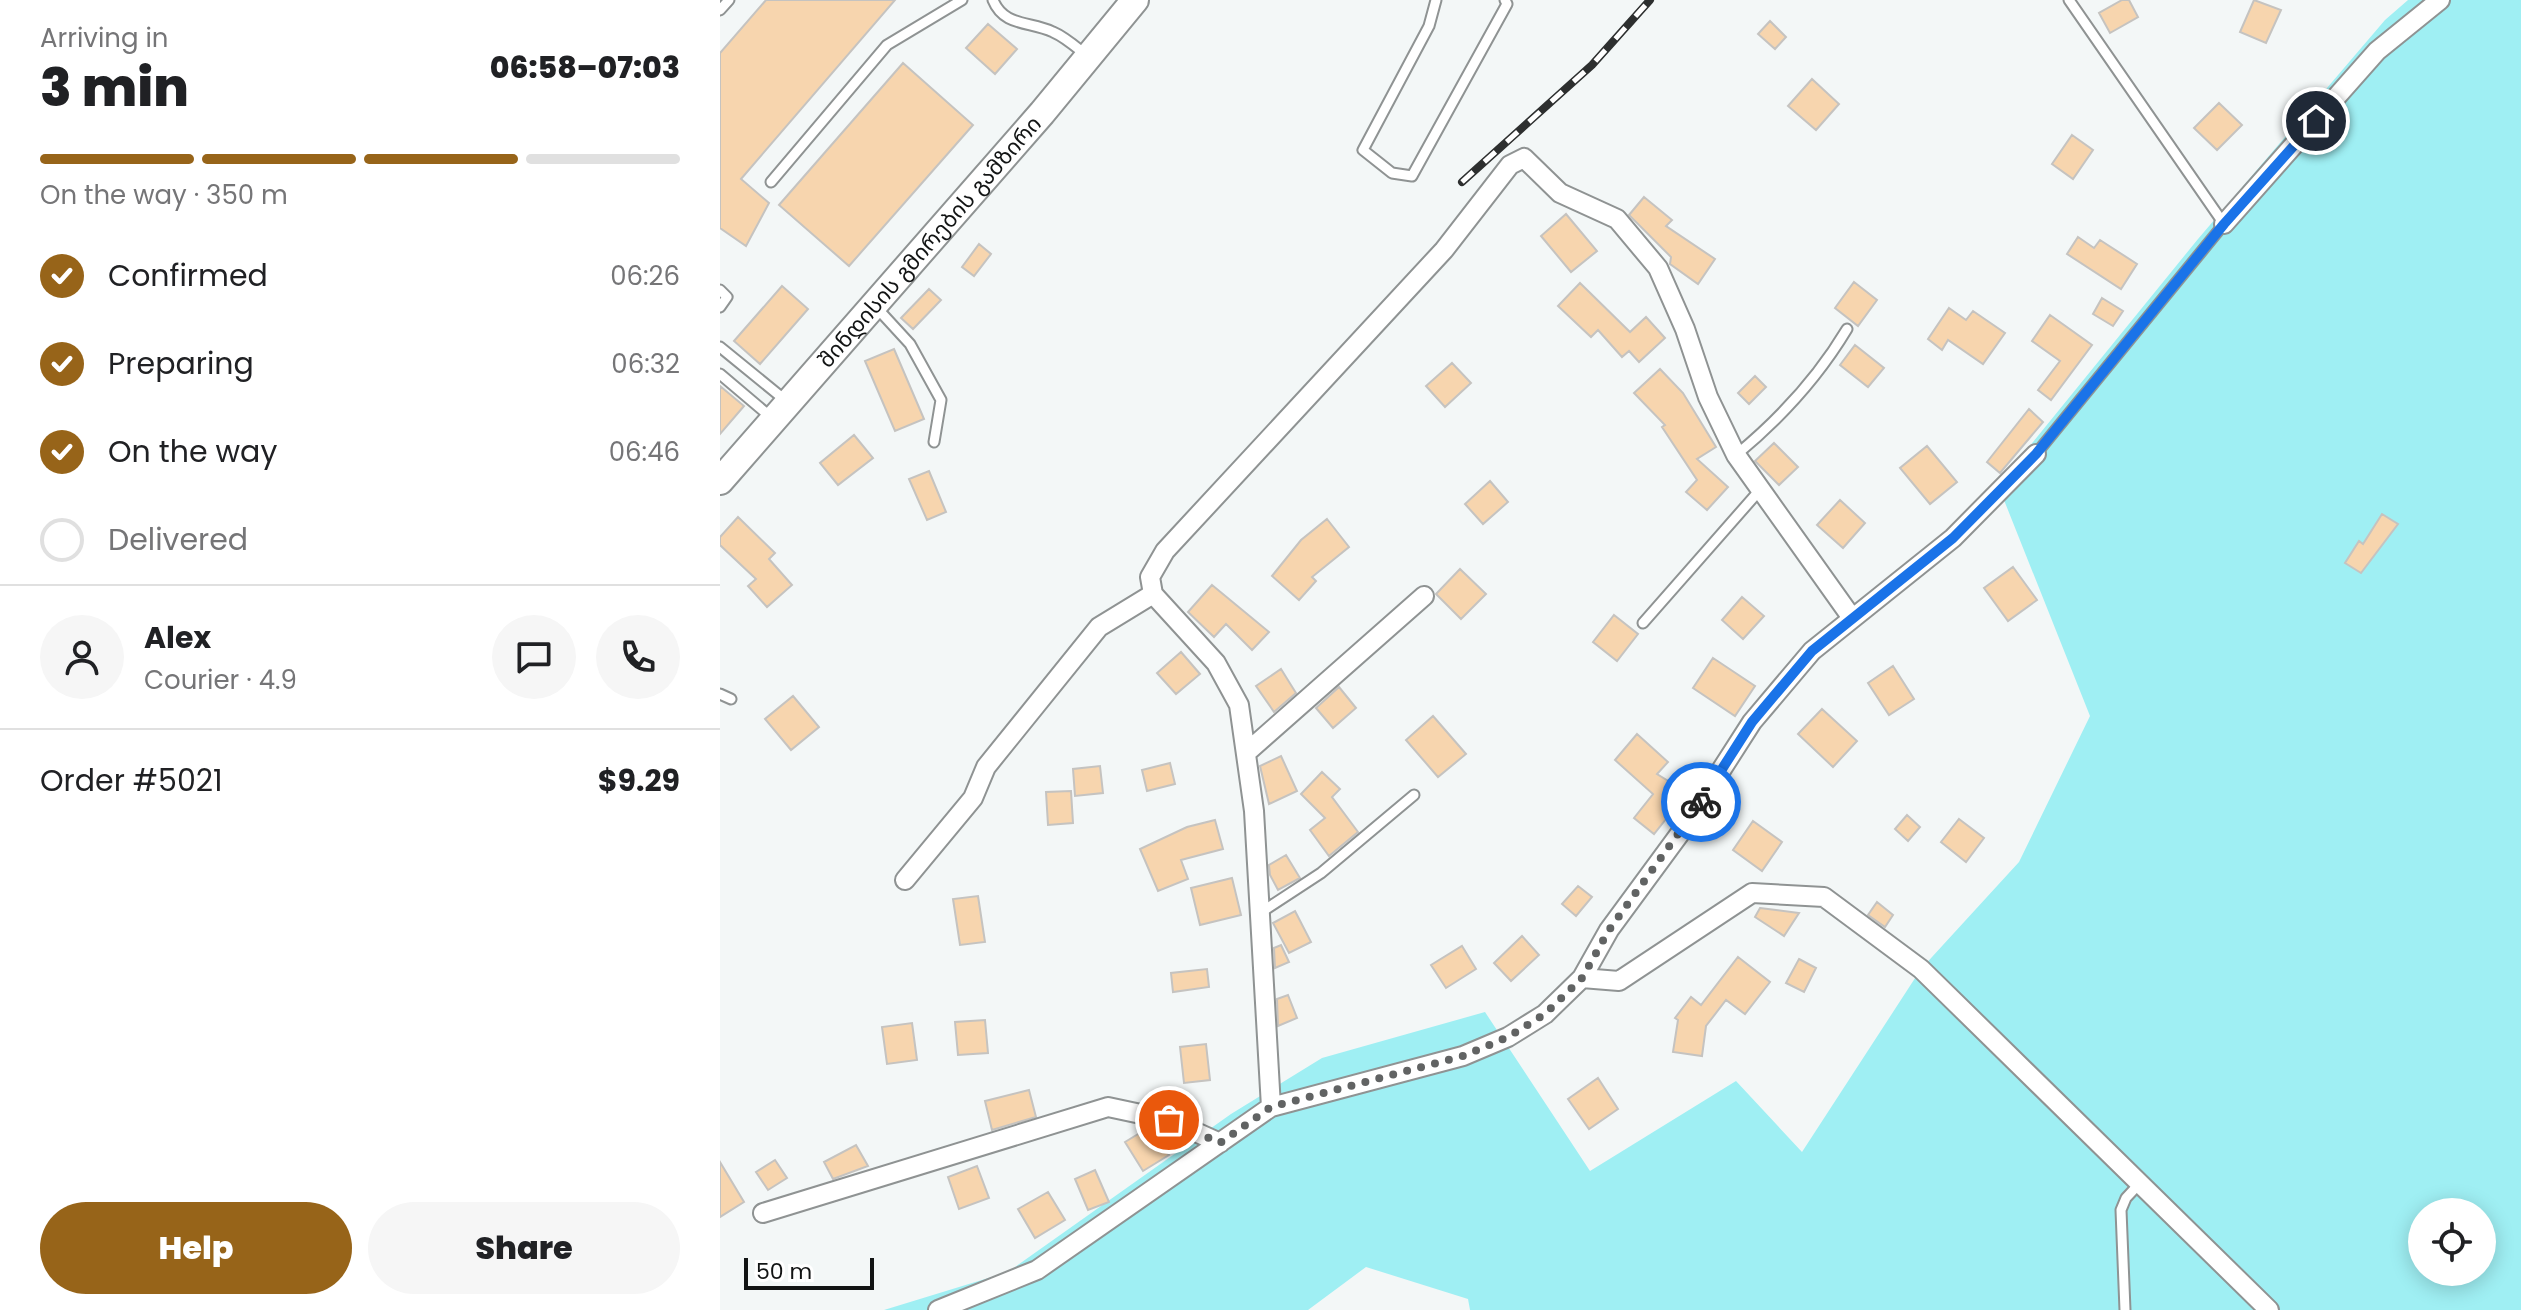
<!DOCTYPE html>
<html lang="en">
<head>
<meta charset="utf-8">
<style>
  body { margin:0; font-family:Poppins,"Noto Sans Georgian",sans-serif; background:#f6f6f6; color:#202124; height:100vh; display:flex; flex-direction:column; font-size:30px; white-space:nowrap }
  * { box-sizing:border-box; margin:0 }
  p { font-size:26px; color:#757577 }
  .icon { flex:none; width:44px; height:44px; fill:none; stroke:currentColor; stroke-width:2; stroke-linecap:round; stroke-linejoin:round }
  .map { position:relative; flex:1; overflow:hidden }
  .panel { display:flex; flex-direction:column; background:#fff; width:720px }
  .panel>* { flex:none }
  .buttons { position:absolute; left:1688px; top:1198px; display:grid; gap:16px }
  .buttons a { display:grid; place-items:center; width:88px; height:88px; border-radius:50%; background:#fff; box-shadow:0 4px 20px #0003; font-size:40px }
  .scale { position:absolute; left:24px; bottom:20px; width:130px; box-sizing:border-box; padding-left:8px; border:4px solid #121414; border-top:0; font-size:22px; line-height:28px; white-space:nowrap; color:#121414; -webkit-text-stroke:6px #fff; paint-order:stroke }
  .pin { position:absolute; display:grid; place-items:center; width:68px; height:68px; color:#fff; margin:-34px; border:4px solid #fff; border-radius:50%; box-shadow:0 2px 8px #0007 }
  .courier { position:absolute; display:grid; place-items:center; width:80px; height:80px; margin:-40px; border:6px solid #1a73e8; border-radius:50%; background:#fff; color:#222; box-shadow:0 2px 10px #0007 }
  .head em { font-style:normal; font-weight:800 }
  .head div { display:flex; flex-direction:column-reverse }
  .head { display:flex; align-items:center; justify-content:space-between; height:136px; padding:0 40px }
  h1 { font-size:52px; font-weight:800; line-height:60px }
  .bar { display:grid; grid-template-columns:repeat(4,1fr); gap:12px 8px; align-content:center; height:96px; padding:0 40px }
  .bar i { height:10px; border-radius:6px; background:#e0e0e0 }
  .bar .active { background:#976419 }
  .bar p { grid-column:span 4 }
  .line { display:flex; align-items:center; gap:20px; padding:0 40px; border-top:2px solid #e0e0e0 }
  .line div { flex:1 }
  .round { display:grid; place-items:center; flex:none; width:84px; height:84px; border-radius:42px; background:#f6f6f6 }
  ol { padding:0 40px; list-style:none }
  li { display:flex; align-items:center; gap:24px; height:88px }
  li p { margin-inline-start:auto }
  li .icon { padding:8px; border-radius:50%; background:#976419; color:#fff; stroke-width:4 }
  li:last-child { color:#757577 }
  li i { width:44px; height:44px; border:4px solid #e0e0e0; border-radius:50% }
  .primary-button { display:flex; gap:16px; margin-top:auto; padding:16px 40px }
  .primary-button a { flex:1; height:92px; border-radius:48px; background:#976419; color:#fff; font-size:32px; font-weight:800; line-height:92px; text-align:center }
  .primary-button a+a { background:#f6f6f6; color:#202124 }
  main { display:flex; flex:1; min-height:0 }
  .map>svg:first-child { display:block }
</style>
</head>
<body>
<main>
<section class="panel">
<div class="head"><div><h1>3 min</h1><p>Arriving in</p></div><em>06:58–07:03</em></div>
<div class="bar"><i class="active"></i><i class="active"></i><i class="active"></i><i></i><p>On the way · 350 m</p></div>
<ol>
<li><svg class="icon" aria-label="check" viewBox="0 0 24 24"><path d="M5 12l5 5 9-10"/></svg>Confirmed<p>06:26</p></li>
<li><svg class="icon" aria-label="check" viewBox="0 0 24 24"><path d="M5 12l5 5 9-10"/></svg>Preparing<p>06:32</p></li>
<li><svg class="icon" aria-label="check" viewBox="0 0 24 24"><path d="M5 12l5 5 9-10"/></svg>On the way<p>06:46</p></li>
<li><i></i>Delivered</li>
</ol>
<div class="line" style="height:144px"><a class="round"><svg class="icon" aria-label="person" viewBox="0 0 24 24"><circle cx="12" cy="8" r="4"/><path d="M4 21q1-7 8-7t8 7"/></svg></a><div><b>Alex</b><p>Courier · 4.9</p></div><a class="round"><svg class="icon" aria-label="chat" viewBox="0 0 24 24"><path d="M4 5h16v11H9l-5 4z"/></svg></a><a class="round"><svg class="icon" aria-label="phone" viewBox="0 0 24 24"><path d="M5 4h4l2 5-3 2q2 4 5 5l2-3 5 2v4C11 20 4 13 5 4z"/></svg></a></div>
<div class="line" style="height:104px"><div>Order #5021</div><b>$9.29</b></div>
<div class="primary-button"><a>Help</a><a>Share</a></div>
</section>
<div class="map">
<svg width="1801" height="1310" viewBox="0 0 1801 1310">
  <rect width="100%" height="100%" fill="#f3f7f7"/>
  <!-- green -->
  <path fill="#9feff3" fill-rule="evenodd" d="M1688,0H1801V1310H750L748,1299L646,1267L588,1310H164L288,1272L511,1114L602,1058L765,1012L870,1171L1016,1081L1082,1152L1201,969L1299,862L1370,716L1278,485L1478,239L1665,20ZM1702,1212H1762V1272H1702Z"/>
  <!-- building -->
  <path fill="#f7d5ae" stroke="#c5c3c0" stroke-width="2" d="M46,0H175L21,179L49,203L26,246L0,228V53Z
    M1402,0H1409L1418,17L1390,33L1379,13Z
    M1534,0L1561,10L1546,43L1520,32Z
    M1050,21L1066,37L1055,49L1038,34Z
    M268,24L297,49L275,74L246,48Z
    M183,63L253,125L129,266L59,205Z
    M1092,79L1119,104L1096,130L1068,106Z
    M1499,103L1522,125L1497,150L1474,128Z
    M1352,135L1373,150L1353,179L1332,164Z
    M924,197L952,220L946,226L995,259L978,284L950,264L951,257L909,215Z
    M846,214L877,251L851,272L821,236Z
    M1358,237L1374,248L1380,240L1417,264L1401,289L1347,254Z
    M259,244L271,254L254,276L242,267Z
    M1134,282L1157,300L1138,326L1115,308Z
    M860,283L910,332L926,317L945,338L919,362L909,351L902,357L878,330L871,337L838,306Z
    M62,286L88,309L40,364L14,341Z
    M209,289L221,300L193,329L181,318Z
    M1382,298L1403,311L1393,326L1373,314Z
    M1229,308L1246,320L1253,311L1285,333L1263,364L1228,340L1222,350L1208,339Z
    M1330,315L1372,345L1331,400L1318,390L1340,361L1312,341Z
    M1135,345L1164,368L1148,387L1120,365Z
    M174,349L204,419L175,431L145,361Z
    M732,363L751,383L725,407L706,386Z
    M940,369L963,393L996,447L977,459L1008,487L987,510L966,492L977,480L942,427L945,425L914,393Z
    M1035,376L1046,387L1029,404L1018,393Z
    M0,386L24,406L0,434Z
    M1309,409L1323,422L1280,473L1267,462Z
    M134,435L153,458L118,485L100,463Z
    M1054,443L1078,467L1059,485L1035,461Z
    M1207,446L1237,482L1210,504L1180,468Z
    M209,471L226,512L207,520L189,479Z
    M770,481L788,502L763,524L745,504Z
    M1120,500L1145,523L1123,548L1097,525Z
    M1662,514L1678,524L1641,573L1625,563L1639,541L1643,544Z
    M18,517L55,553L49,559L72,585L47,607L28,586L36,579L0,545V537Z
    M607,519L629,547L592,577L596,581L579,600L552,576L581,540Z
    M1293,567L1317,600L1288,621L1264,588Z
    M740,569L766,594L741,619L716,594Z
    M492,585L549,632L532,650L506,624L494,637L468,612Z
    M1022,597L1044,616L1023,639L1002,620Z
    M894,615L918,634L897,661L873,642Z
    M461,652L480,674L456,694L437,673Z
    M993,658L1035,686L1015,716L973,688Z
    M1173,666L1194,699L1169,715L1148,683Z
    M561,669L576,693L554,712L536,686Z
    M619,687L636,708L613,728L596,708Z
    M73,696L99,727L71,750L45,719Z
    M1102,709L1137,741L1113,767L1078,734Z
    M713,716L746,754L718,777L686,740Z
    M917,734L948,762L937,774L971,795L960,813L954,809L934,834L914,818L933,794L895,760Z
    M561,756L577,791L549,804L540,766Z
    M450,763L455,784L427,791L422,770Z
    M380,766L383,793L355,796L353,769Z
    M602,772L620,789L612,797L638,832L609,856L590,830L605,818L581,794Z
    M351,791L353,823L328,825L326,792Z
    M1187,815L1200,827L1188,841L1175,829Z
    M1239,819L1264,838L1246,862L1221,842Z
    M495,820L503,849L461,860L468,879L438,891L420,849L467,827Z
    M1033,821L1062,842L1042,871L1013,850Z
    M566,855L580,878L558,890L550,875L549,865Z
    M512,878L521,915L480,925L471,888Z
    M858,886L872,897L856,916L842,904Z
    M258,896L265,942L240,945L233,899Z
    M1157,902L1173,915L1165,927L1148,915Z
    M1040,908L1079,913L1064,936L1035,917Z
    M575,911L591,942L569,953L553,923Z
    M802,936L819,955L791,981L774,963Z
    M561,945L569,962L555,968L554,948Z
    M742,946L756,969L726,988L711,965Z
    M1018,957L1050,982L1025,1014L1006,1000L986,1026L982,1056L953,1052L958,1020L955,1018L971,997L981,1005Z
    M1079,959L1096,968L1084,992L1066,983Z
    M487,969L489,987L453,992L451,973Z
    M568,995L577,1018L558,1026L557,999Z
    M265,1020L268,1053L238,1055L235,1022Z
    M192,1023L197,1060L167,1064L162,1027Z
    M486,1044L490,1080L464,1083L460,1047Z
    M878,1078L898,1109L869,1129L848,1099Z
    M309,1090L316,1117L272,1130L265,1101Z
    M428,1128L432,1129L449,1155L423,1171L405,1142Z
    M136,1145L148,1166L113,1179L104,1162Z
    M55,1160L67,1178L48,1190L36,1172Z
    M0,1162L24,1202L0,1217Z
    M257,1166L269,1198L239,1209L228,1177Z
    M375,1170L389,1202L368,1210L355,1179Z
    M328,1192L345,1220L315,1238L298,1209Z"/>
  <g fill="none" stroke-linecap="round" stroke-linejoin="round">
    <!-- lane casing -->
    <g stroke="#8f9393" stroke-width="13">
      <path id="lane" d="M273,0C284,27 310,21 333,32C345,37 356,47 366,55
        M716,0L709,26L643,150L672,173L692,176L787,4L785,0
        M0,10L9,0
        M51,182L167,45L242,0
        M0,290L7,297L0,307
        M156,307L190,344L221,400L214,442
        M0,347L65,400
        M0,374L52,418
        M1316,454L1504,224L1349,0
        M1016,455C1061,418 1097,379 1127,329
        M923,623L1039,491
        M0,694L11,699
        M540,913L601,873L694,795
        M1405,1310L1401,1210L1406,1198L1420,1183"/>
    </g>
    <!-- street casing -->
    <g stroke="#8f9393" stroke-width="22">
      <path id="street" d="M1504,224L1657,51L1720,0
        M526,753L704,596
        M185,880L253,798L266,767L379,627L433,594
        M862,978L899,981L1032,893L1104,897L1201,969L1549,1310
        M551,1107L743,1056L788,1037L825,1014L862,978L889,930L964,828L1032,722L1092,651L1233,538L1316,454
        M43,1213L388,1107L449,1120L500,1143
        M218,1310L317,1270L551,1107L534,811L519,705L496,663L433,594L430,577L445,551L724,250L790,165L804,158L840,193L897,219L938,268L965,329L988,397L1016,455L1132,618"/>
    </g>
    <!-- secondary casing -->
    <g stroke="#8f9393" stroke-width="30">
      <g id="secondary">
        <path id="s1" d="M0,481L322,113L415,0"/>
      </g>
    </g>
    <!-- lane -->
    <use href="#lane" stroke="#fff" stroke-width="9"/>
    <!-- street -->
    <use href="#street" stroke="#fff" stroke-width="18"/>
    <!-- secondary -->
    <use href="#secondary" stroke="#fff" stroke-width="26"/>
    <!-- rail casing -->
    <g stroke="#2d2f2f" stroke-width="8">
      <path id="rail" d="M742,182L872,65L930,0"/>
    </g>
    <!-- rail -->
    <use href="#rail" stroke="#fff" stroke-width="5" stroke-dasharray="15" stroke-linecap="butt"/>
  </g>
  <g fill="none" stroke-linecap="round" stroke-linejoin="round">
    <!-- done -->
    <path stroke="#616363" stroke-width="8" stroke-dasharray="0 14.4" d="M449,1120L500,1143L551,1107L743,1056L788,1037L825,1014L862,978L889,930L981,802"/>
    <!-- route -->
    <path stroke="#1a73e8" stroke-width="10" d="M981,802L1032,722L1092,651L1233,538L1316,454L1504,224L1596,121"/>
  </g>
  <g text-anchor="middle" stroke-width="8" stroke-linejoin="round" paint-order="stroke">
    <!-- street labels -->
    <g font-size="22" fill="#121414" stroke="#fff">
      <text dy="8" stroke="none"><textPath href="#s1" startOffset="318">შინდისის გმირების გამზირი</textPath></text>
    </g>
  </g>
</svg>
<div class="buttons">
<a><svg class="icon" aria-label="locate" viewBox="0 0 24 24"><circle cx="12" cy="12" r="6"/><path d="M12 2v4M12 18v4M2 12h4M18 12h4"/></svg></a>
</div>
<div class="scale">50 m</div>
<div class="pin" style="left:449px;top:1120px;background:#ea580c"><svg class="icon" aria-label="bag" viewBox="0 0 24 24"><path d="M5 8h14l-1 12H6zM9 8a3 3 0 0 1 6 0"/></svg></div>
<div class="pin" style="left:1596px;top:121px;background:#1f2937"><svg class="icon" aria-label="home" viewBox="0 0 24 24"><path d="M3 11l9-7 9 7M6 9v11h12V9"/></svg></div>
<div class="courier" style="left:981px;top:802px"><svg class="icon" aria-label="bike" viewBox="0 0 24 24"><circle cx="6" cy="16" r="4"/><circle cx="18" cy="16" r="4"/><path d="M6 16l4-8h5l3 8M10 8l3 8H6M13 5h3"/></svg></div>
</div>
</main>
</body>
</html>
